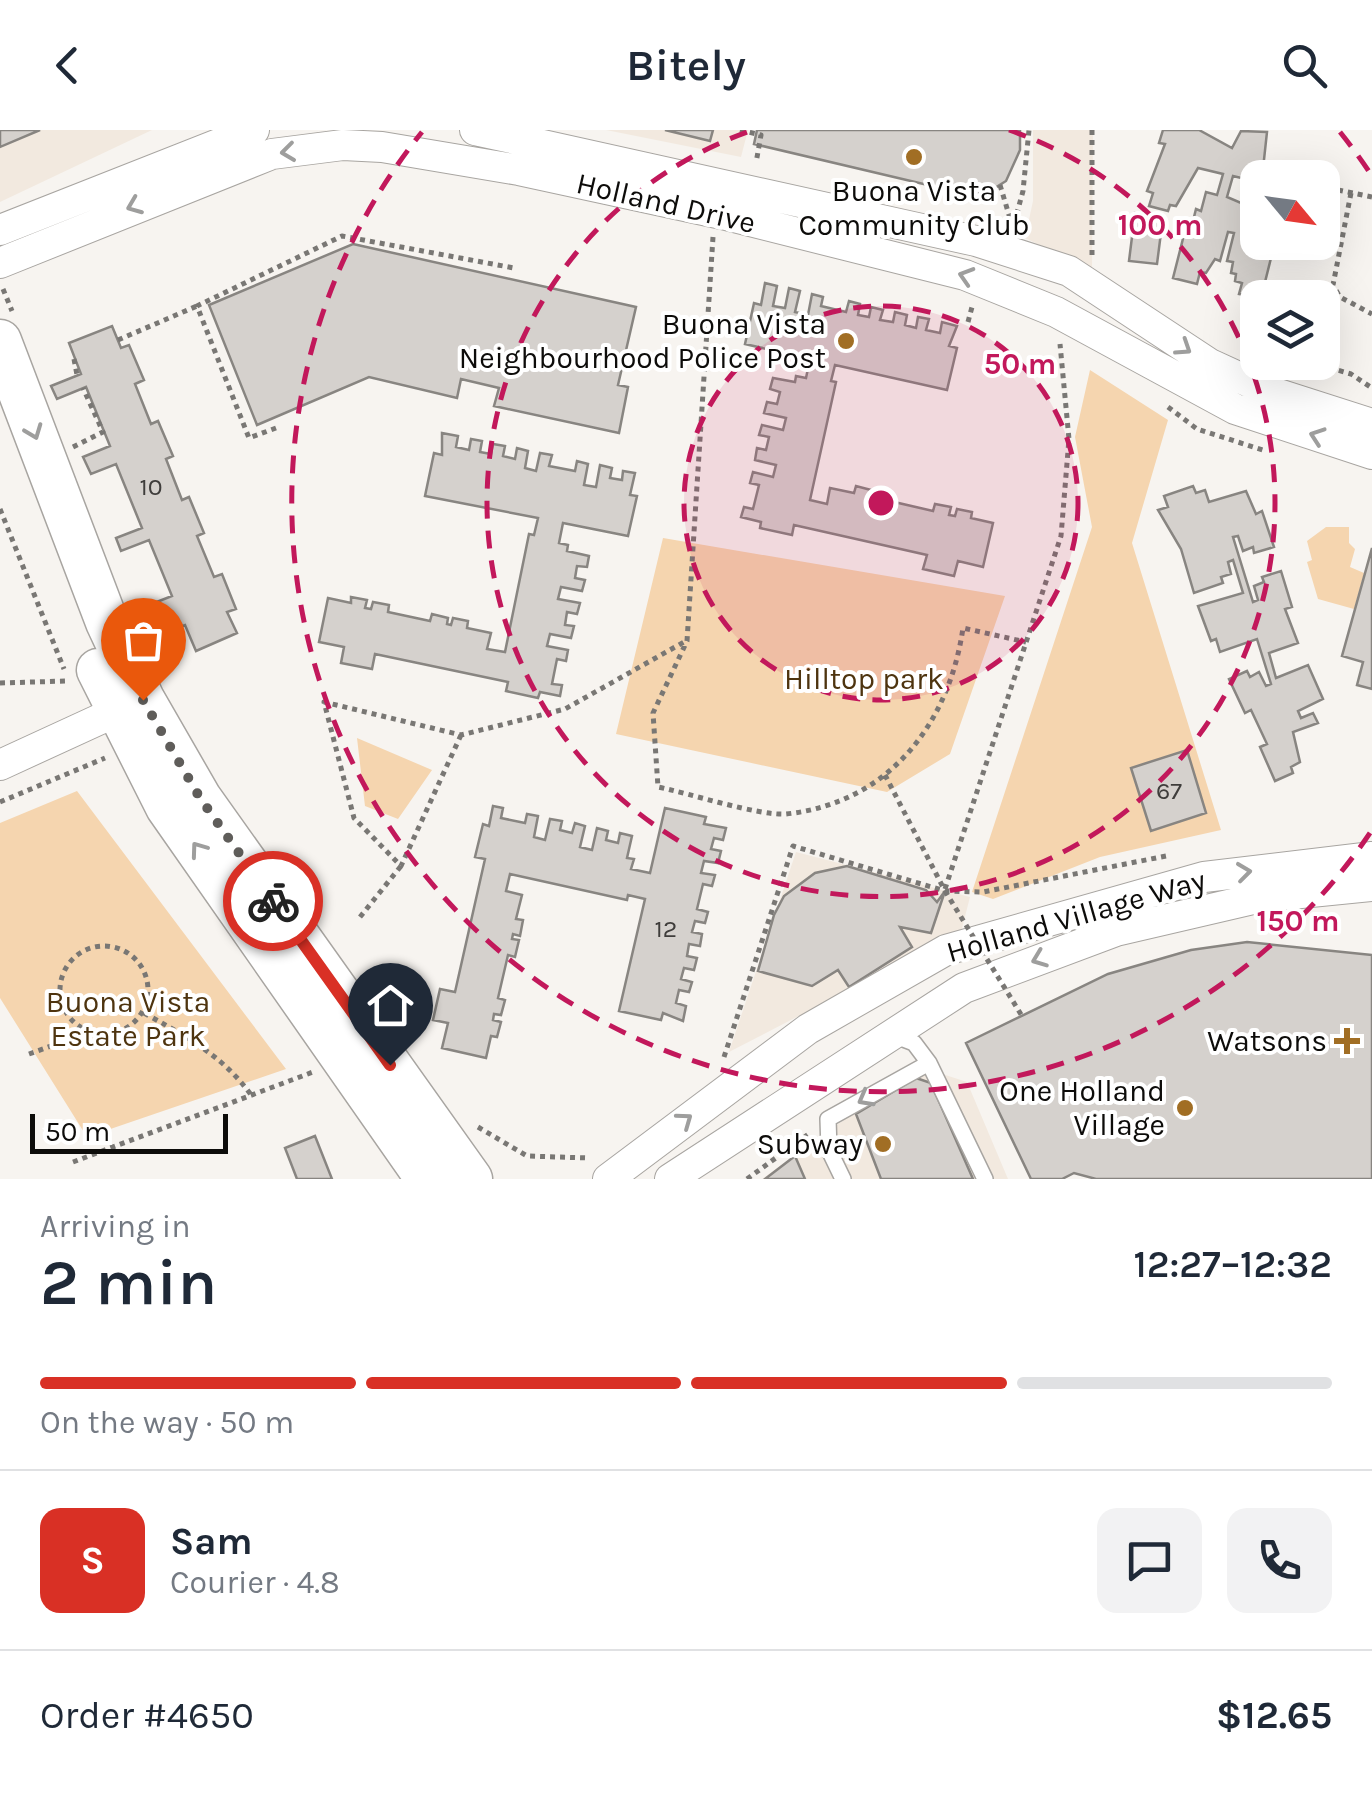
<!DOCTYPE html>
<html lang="en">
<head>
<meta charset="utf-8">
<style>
  body { margin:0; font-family:Karla,sans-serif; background:#f2f2f3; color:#1f2937; height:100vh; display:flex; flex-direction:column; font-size:38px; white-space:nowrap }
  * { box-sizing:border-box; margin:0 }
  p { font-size:32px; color:#747a83 }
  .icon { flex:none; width:55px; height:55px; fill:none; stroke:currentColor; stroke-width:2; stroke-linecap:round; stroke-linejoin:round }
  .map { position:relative; height:1049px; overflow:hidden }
  .panel { display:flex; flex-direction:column; background:#fff; flex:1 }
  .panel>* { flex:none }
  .needle { width:65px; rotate:119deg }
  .buttons { position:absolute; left:1240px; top:30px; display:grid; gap:20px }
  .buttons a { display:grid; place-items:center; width:100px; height:100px; border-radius:20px; background:#fff; box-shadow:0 10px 40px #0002; font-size:50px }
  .scale { position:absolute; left:30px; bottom:25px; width:198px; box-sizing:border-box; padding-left:10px; border:5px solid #0d0c0a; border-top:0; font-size:28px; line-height:35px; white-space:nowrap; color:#0d0c0a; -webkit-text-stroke:8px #fff; paint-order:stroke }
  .pin { position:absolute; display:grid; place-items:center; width:85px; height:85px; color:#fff; margin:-102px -42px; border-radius:50% 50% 50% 0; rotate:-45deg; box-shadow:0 0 10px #0007 }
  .pin .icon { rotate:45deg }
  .courier { position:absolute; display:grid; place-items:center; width:100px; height:100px; margin:-50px; border:8px solid #d93025; border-radius:50%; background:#fff; color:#222; box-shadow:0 2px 12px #0007 }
  .head em { font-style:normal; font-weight:600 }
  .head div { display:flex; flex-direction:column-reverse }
  .head { display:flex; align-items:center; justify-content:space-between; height:170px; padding:0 40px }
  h1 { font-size:65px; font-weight:600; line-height:75px }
  .bar { display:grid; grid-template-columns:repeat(4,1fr); gap:15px 10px; align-content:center; height:120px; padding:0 40px }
  .bar i { height:12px; border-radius:8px; background:#e0e1e3 }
  .bar .on { background:#d93025 }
  .bar p { grid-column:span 4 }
  .line { display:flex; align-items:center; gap:25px; padding:0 40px; border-top:2px solid #e0e1e3 }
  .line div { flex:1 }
  .round { display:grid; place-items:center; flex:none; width:105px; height:105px; border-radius:20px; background:#f2f2f3 }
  header { display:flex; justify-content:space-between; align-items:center; height:130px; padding:0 40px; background:#fff; font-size:45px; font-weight:600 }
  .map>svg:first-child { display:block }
</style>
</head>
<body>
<header><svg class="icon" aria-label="back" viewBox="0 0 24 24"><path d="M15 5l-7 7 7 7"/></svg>Bitely<svg class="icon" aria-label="search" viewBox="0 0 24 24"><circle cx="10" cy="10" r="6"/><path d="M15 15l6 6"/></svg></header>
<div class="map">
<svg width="1372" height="1049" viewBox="0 0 1372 1049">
  <rect width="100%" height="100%" fill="#f7f4f0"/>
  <!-- built -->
  <path fill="#f2e9df" d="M0,0H152L0,72Z
    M606,0H748L741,27Z
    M1033,0H1093L1092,140L1025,108L1033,71Z
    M796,722L970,767L961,802L729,922Z
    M930,940L967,952L1008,1049H762L852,984Z"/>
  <!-- green -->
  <path fill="#f5d5af" d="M1090,240L1168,290L1132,413L1221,700L1100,727L993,769L972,762L1092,397L1075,307Z
    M1326,397H1349V413L1355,419L1350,437L1364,443L1354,479L1318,469L1307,432L1312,430L1307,411Z
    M663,408L1005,466L950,624L887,662L616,604Z
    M357,608L432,640L398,689L365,676Z
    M77,661L286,939L87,1007L0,868V693Z"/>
  <!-- building -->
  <path fill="#d5d1cd" stroke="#888581" stroke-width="2.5" d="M0,0H40L0,17Z
    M665,0H713L710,11Z
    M757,0H1020V20L1006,51L990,61L970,65L754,14Z
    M1163,0H1199L1232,18L1241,1L1267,2L1263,39L1258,38L1254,51L1233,46L1227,67L1248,76L1258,63V112H1275L1261,168L1239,164L1242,153L1235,151L1236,144L1231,143L1233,132L1227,131L1234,103L1228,102L1220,131L1215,129L1206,143L1200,142L1197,154L1173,148L1188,89L1193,91L1196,79L1201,81L1206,62L1217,65L1223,44L1198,38L1176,76L1170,75L1168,81L1149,76L1153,63L1147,61L1165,14L1159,13Z
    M1135,83L1163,87L1157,134L1129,131Z
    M353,114L636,177L618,255L628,257L619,303L494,276L499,258L461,249L457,268L369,247L257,295L209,175Z
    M765,153L777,156L773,176L785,178L789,158L800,161L795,182L808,185L812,164L823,167L821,176L846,182L849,171L860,174L858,185L869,187L871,177L883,180L880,190L893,192L895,182L907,185L905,195L916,198L918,187L929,189L926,200L940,203L942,192L957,196L949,216L957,218L947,260L835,235L831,251L836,252L810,370L827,374L830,358L854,363L856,356L871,360L870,367H874L876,361L892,365L890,371L933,381L935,374L951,377L949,385L955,386L957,379L972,382L971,388L993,393L983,437L958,431L954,446L923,439L927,425L794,395L792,405L760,398L761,392L741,387L744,377L753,379L759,355L750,353L753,342L773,347L776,335L755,330L757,318L766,320L769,307L759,305L762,295L783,300L786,288L764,283L767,272L777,274L780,262L770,259L773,248L795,252L796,246L806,248L810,229L745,214L754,173L761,175Z
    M112,196L121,218L129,215L144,250L135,254L151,294L158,291L173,326L166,329L182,370L189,367L204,403L197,406L214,447L222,444L236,479L227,482L237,503L196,521L185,495L166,502L154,473L172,466L149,410L121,421L116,408L142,398L116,334L91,344L83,327L110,316L86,257L57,269L51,256L81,244L69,213Z
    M442,303L458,306L456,317L469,320L471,309L482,311L480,322L491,324L493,314L505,316L503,326L515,329L517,318L528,321L525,338L536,341L540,323L552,325L549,336L575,341L577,331L588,334L584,355L596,357L600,335L612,338L610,348L622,350L623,341L635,343L630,365L637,366L628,406L563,393L559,413L568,415L567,421L589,426L587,437L577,436L575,448L585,450L582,461L561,457L558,469L580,473L577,484L567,482L565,495L574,496L571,508L550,504L547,516L568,520L566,531L557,529L552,554L562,555L560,566L540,562L538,568L506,561L508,552L375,524L372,539L341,533L344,517L319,512L328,468L351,473V467L367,470L365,478L371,479L373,472L389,475L388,482L430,491L432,484L448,488L447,494L451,495L453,488L468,491L467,498L491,503L487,519L505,522L529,404L534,405L538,388L425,366L434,323L442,325Z
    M1193,356L1196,363L1205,360L1209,372L1246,361L1256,384L1262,381L1274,417L1254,423L1253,417L1243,421L1238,406L1233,407L1253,472L1258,470L1254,456L1264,452L1262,447L1281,441L1292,477L1285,479L1298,513L1269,523L1276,548L1308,535L1323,569L1298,581L1301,588L1313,583L1318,593L1293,602L1300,632L1291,637L1293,643L1275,651L1260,617L1267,614L1251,580L1245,583L1229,549L1247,541L1250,547L1259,542L1266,556L1271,554L1257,509L1220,522L1216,509L1211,511L1198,476L1243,463L1233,430L1228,432L1231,444L1221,447L1223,453L1194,463L1181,419L1158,380L1168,377L1164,366Z
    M1372,418V559L1357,555L1363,532L1342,526Z
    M1187,620L1206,683L1151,701L1131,638Z
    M493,676L503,678L501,688L525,693L527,684L538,686L534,707L545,710L550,689L562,691L560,700L572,703L575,693L585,696L580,717L592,720L597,698L608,701L606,710L618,713L620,703L632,706L627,728L634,729L631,739L650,743L665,678L706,687L704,694L726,698L723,710L714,708L711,719L721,721L718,733L704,731L701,743L715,745L712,756L703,754L697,779L708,782L705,793L695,791L692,802L702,804L700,816L689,814L687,826L697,828L694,840L684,838L681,849L692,852L689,862L679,860L676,873L686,876L683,891L663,883L661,890L619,881L645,769L628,765L627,770L510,744L506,761L522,765L516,789L523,790L520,806L513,804L512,809L519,810L515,827L508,825L498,868L505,870L501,885L494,884L493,890L501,892L497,907L491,906L486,928L442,918L448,893L433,890L440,859L455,862L485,729L475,727L483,694L489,696Z
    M847,736L926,760L937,772L945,761L931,803L900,797L912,817L849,857L838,840L812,856L758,841L774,785L784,766L815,743Z
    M1247,812L1372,825V1049H1096L1074,1043L1062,1049H1031L966,913L1108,844L1191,820Z
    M916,948L931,953L973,1049H881L856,984Z
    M315,1006L332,1049H297L285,1018Z
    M795,1026L805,1049H765Z"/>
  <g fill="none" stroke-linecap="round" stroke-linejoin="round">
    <!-- lane casing -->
    <g stroke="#a8a5a1" stroke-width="18">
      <path id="lane" d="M893,905L914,913L929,933L985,1049
        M843,1049L829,1020L828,989L929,933"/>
    </g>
    <!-- street casing -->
    <g stroke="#a8a5a1" stroke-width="32">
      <path id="street" d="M475,0L976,111L1069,141L1210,234L1269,261L1372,294
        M0,100L254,0
        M0,133L272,24L343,15L382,17L519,40L722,84L965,145L1056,182L1235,279L1372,324
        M0,635L135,573
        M608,1049L808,899L946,820L1204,747L1372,727
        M670,1049L964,858L1116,801L1262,767L1372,756"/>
    </g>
    <!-- secondary casing -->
    <g stroke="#a8a5a1" stroke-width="45">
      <path id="secondary" d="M0,211L107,492L143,569L200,668L471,1049
        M98,540L167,677L427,1049"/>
    </g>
    <!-- path -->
    <path stroke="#797774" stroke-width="5" stroke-dasharray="5 5" stroke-linecap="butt" d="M740,0L761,5L756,33
      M1000,55L1012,95
      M1338,60L1372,67
      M1351,63L1333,155L1340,167L1372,184
      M1014,94L1023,61L1029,0
      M713,107L687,511L653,583L658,657C688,663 759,686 786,684C889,673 949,594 963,498L1026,512
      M1092,125V0
      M3,159L12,181
      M968,192L972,177
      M118,210L197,176
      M74,229L77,245
      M1310,232L1351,244L1372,258
      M1168,277L1197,299L1266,321
      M276,298L249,308L197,176L342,106L514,138
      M73,317L103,302L83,258
      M0,379L64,539
      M0,553L66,551
      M461,605L401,736L354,688L324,572L461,605L565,579L684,512
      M885,645L945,761
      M0,672L105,628
      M945,759L1061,406L1069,309L1060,214
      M360,787L401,736
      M60 860a44 44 0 1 1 88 0a44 44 0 1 1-88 0Z
      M144,883C187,907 222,925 252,966
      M29,924L87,903
      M724,927L793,716L945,761L983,762L1166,726
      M478,997L527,1026L589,1028
      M73,1032L313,942
      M747,1049L810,1003"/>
    <!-- lane -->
    <use href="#lane" stroke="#fff" stroke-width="15"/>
    <!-- street -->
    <use href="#street" stroke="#fff" stroke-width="30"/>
    <!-- secondary -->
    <use href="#secondary" stroke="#fff" stroke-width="42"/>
    <!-- path-bridge -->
    <path stroke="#797774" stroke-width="5" stroke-dasharray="5 5" stroke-linecap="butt" d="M945,761L1022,886"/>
  </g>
  <!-- one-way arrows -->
  <defs><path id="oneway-chevron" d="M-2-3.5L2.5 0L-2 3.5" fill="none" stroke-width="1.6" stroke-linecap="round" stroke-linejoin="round" transform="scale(2.5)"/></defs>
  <g stroke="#9e9e9d">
    <use href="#oneway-chevron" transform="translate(288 22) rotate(173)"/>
    <use href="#oneway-chevron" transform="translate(134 76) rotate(158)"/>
    <use href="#oneway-chevron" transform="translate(966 146) rotate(-163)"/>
    <use href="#oneway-chevron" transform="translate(1184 218) rotate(33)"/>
    <use href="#oneway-chevron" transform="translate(34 302) rotate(69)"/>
    <use href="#oneway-chevron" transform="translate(1317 306) rotate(-161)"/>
    <use href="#oneway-chevron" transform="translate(198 719) rotate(-126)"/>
    <use href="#oneway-chevron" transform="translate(1244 742) rotate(-7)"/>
    <use href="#oneway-chevron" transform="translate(1039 829) rotate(159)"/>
    <use href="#oneway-chevron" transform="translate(865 969) rotate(151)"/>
    <use href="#oneway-chevron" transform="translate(685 990) rotate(-36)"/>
  </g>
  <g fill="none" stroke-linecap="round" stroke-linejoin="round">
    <!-- done -->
    <path stroke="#5f5d5a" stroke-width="10" stroke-dasharray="0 18" d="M143,570L200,668L273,771"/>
    <!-- route -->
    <path stroke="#d93025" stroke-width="12" d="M273,771L390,935"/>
  </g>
  <!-- distance rings -->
  <circle cx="881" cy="373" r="197" fill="#c2185b" fill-opacity=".12"/>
  <g fill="none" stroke="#c2185b" stroke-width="5" stroke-dasharray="18 12">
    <circle cx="881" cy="373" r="197"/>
    <path d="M1009 0A394 394 0 1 1 753 0"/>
    <path d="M1370 703A590 590 0 1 1 422 2M1340 2A590 590 0 0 1 1370 43"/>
  </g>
  <!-- markers -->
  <g fill="#a16e24" stroke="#fff" stroke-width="4">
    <circle cx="914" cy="27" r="10"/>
    <circle cx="846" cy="211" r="10"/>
    <path d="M1342 896h10v10h10v10h-10v10h-10v-10h-10v-10h10z"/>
    <circle cx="1185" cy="978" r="10"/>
    <circle cx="883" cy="1014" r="10"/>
  </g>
  <g text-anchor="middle" stroke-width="8" stroke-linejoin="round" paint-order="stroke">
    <!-- number labels -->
    <g font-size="25" fill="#3f3d3b">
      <text x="151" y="365">10</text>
      <text x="1169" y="669">67</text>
      <text x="666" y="807">12</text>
    </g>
    <!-- poi labels -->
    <g font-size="30" fill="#0d0c0a" stroke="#fff" text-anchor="end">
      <text x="914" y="71" text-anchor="middle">Buona Vista<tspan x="914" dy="34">Community Club</tspan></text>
      <text x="826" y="204">Buona Vista<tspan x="826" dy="34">Neighbourhood Police Post</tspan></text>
      <text x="1327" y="921">Watsons</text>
      <text x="1165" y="971">One Holland<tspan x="1165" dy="34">Village</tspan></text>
      <text x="863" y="1024">Subway</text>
    </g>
    <!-- street labels -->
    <g font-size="30" fill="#0d0c0a" stroke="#fff">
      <text transform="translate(666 73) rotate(13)" y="10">Holland Drive</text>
      <text transform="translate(1076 786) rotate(-16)" y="10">Holland Village Way</text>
    </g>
    <!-- park labels -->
    <g font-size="30" fill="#4e340f" stroke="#fff">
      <text x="864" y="559">Hilltop park</text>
      <text x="128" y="882">Buona Vista<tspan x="128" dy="34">Estate Park</tspan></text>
    </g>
  </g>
  <circle cx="881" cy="373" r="15" fill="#c2185b" stroke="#fff" stroke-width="5"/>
  <g font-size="30" text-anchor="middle" font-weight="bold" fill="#c2185b" stroke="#fff" stroke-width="8" stroke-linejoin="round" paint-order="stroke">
    <text x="1160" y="105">100 m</text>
    <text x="1020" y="244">50 m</text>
    <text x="1298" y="801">150 m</text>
  </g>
</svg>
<div class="buttons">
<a><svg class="needle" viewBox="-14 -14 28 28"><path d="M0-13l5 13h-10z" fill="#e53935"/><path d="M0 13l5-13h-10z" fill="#747a83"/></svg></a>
<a><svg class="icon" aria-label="layers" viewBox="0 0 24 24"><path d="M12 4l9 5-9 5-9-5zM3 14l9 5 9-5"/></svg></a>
</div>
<div class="scale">50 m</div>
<div class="pin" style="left:143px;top:570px;background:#ea580c"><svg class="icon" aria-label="bag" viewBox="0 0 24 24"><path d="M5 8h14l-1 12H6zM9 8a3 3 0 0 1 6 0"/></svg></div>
<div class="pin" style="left:390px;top:935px;background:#1f2937"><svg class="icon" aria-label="home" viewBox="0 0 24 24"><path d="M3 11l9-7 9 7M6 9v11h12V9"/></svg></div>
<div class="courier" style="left:273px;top:771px"><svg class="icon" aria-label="bike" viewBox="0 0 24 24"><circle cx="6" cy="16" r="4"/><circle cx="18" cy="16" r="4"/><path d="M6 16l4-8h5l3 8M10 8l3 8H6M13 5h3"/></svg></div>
</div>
<section class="panel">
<div class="head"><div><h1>2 min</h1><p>Arriving in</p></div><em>12:27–12:32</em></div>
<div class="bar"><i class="on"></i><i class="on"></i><i class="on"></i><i></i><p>On the way · 50 m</p></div>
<div class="line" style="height:180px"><b class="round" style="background:#d93025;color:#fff">S</b><div><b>Sam</b><p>Courier · 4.8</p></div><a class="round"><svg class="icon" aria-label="chat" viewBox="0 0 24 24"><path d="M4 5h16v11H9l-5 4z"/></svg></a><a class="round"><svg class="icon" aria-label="phone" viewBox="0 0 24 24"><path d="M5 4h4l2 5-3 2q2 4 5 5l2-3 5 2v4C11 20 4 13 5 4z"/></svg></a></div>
<div class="line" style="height:130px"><div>Order #4650</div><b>$12.65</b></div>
</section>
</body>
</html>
